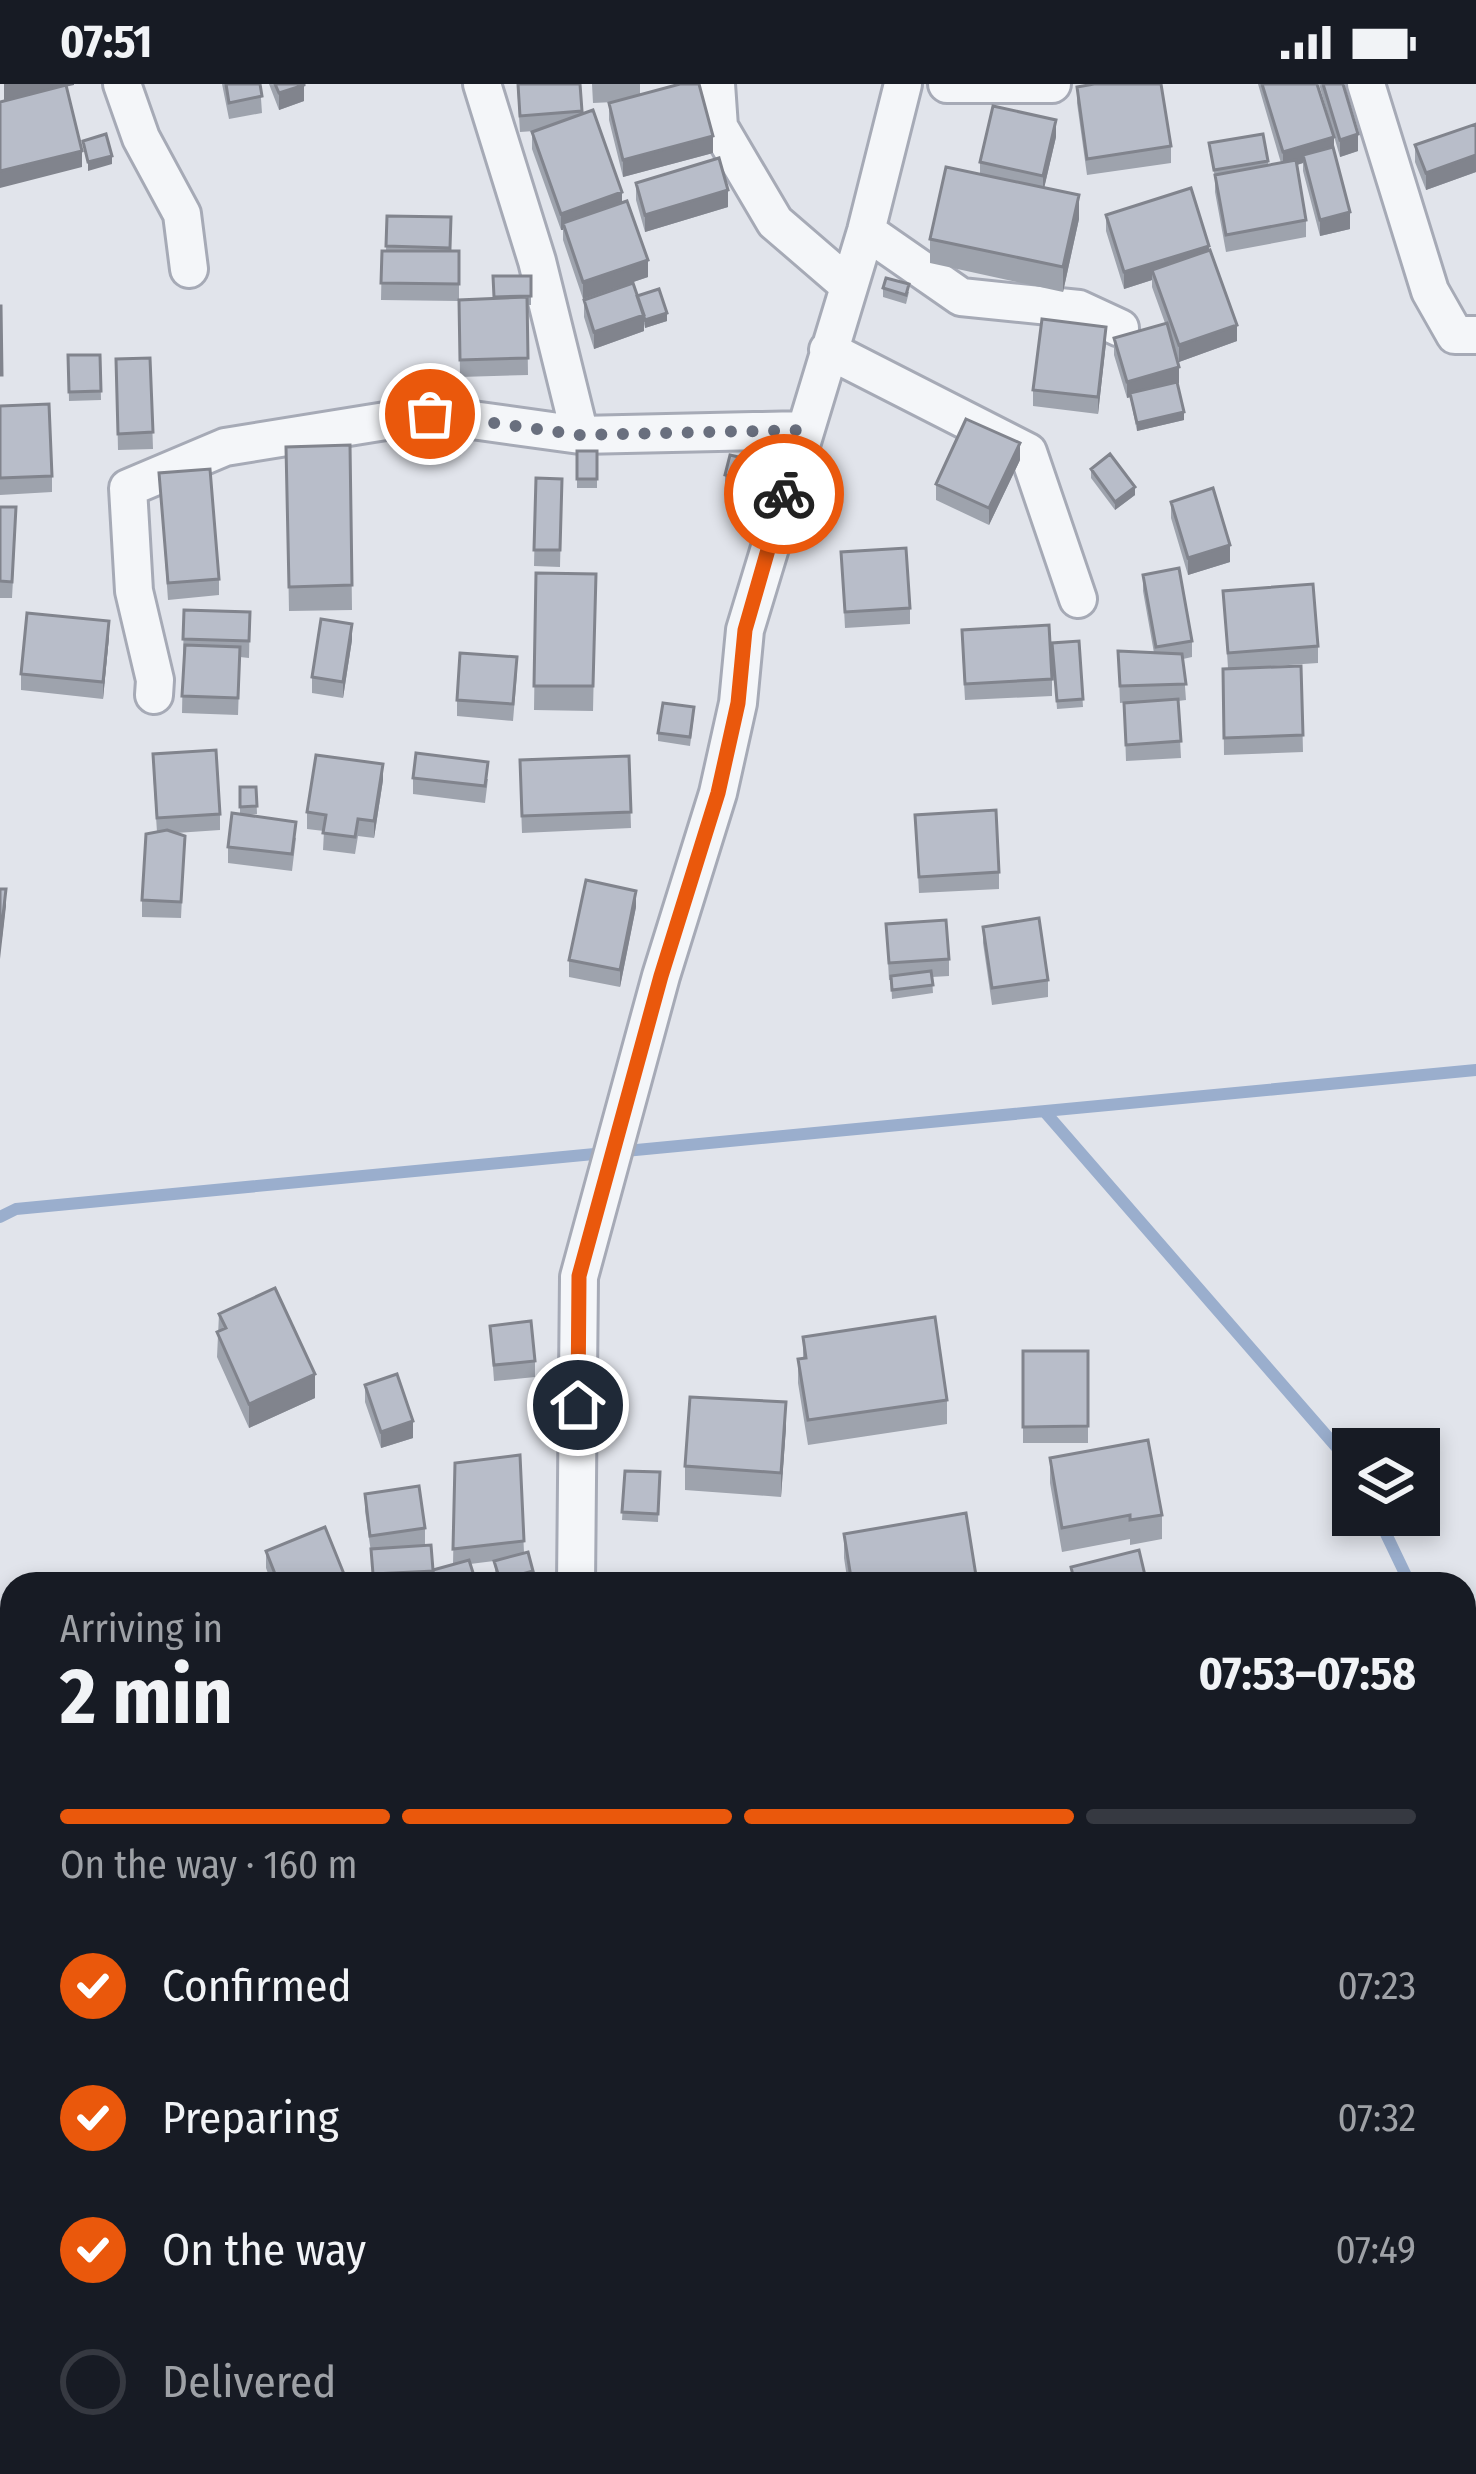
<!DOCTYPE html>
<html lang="en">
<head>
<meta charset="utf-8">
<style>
  body { margin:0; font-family:"Fira Sans Condensed",sans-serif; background:#20242c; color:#f1f3f6; height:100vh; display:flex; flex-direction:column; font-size:45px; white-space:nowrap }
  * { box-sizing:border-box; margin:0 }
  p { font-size:39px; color:#9ea1a6 }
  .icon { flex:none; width:66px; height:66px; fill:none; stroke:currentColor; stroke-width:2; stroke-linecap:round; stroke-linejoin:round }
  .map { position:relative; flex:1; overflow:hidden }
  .side { position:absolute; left:0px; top:1488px; width:1476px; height:903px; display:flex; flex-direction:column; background:#171b24; border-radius:36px 36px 0 0; box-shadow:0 6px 18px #0003 }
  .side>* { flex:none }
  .fabs { position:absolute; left:1332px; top:1344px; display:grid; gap:24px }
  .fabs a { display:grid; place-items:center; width:108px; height:108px; border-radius:0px; background:#171b24; box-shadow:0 6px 18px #0003; font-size:60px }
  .pin { position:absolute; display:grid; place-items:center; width:102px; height:102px; color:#fff; margin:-51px; border:6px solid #fff; border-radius:50%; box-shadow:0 3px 12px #0007 }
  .courier { position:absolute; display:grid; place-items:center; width:120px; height:120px; margin:-60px; border:9px solid #ea580c; border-radius:50%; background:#fff; color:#222; box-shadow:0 3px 15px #0007 }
  .head em { font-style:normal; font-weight:700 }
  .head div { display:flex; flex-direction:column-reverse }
  .head { display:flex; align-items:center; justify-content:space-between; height:204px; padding:0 60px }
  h1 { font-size:78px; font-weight:700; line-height:90px }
  .bar { display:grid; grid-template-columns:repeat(4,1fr); gap:18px 12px; align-content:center; height:144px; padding:0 60px }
  .bar i { height:15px; border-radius:9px; background:#363941 }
  .bar .current { background:#ea580c }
  .bar p { grid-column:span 4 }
  ol { padding:0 60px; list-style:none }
  li { display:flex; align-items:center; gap:36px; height:132px }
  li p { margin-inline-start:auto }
  li .icon { padding:12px; border-radius:50%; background:#ea580c; color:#fff; stroke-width:4 }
  li:last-child { color:#9ea1a6 }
  li i { width:66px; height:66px; border:6px solid #363941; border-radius:50% }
  .status { display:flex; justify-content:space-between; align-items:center; height:84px; padding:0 60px; background:#171b24; direction:ltr }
  .status svg { height:33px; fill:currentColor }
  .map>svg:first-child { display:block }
</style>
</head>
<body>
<div class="status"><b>07:51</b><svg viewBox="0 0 49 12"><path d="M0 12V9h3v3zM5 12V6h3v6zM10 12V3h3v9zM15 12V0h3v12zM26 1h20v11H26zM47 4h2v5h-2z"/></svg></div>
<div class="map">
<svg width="1476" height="2390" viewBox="0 0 1476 2390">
  <rect width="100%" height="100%" fill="#e1e4eb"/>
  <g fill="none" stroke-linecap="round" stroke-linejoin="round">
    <!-- stream -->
    <path stroke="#9aaecd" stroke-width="12" d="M1045,1028L1353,1382
      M0,1133L16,1125L1476,986
      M1377,1431L1410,1500
      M1464,1611L1476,1636"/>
    <!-- street casing -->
    <g stroke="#a6aab6" stroke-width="42">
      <path id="street" d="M122,0L141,54L182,130L189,185
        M482,0L537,177L580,351
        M716,0L719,43L775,138L847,200
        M947,0H1052
        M1366,0L1430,207L1455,251H1476
        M866,147L961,213L1079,225L1120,244
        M828,266L1028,368L1078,515
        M154,611L155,596L134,507L128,404L225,363L429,330L580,351L803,346
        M576,1500L579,1193L661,892L718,709L738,619L745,546L866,147L903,0
        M0,2122L12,2127
        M1464,2314L1476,2309
        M1260,2379L1263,2390
        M411,2390L417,2379
        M872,2390L876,2379"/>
    </g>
    <!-- street -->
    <use href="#street" stroke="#f4f6f9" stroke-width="36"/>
  </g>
  <!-- wall -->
  <path fill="#9ea3ad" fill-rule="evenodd" d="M222,0H260L262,29L229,35Z
    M269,0L304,1V17L279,26Z
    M517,0H580L582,30L622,119L648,193L583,215L563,156V146H561L532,65V48L534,47L520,48Z
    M592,0H640V11L713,69L623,93L609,36V19L614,18L593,19Z
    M1258,0H1317L1350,145L1320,152L1303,87V79L1297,81L1306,136V153L1226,168L1215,108V94L1209,59L1268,77V81L1281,79Z
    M1319,0H1343L1358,67L1340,73Z
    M1077,3L1171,62V79L1087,91L1077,19Z
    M1476,40V88L1426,106L1415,78V61Z
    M1056,53L1044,104L1079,135L1063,208L930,179V155L980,90V78Z
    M636,99L728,123L645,148L636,116Z
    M1106,131L1209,167L1237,257L1179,278L1174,263L1179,299L1177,300L1184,336L1137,347L1130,313L1127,314L1114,271V254L1165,239L1152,203V196L1124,205L1106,147Z
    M387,132L451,133V167H459V217L381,216L382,167H386Z
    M531,192V221H527L528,291L460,293L459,216L493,214Z
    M883,204L909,208L906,220L883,213Z
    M637,212L667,237L645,244L644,240V247L594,265L584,233V216Z
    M1106,259L1098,330L1033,322V306Z
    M68,271H100L101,316L69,317Z
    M150,274L153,365L118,366L116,275Z
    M0,322L52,392V408L0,411Z
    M350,361L352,526L289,527L286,363Z
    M577,367H597V404H577Z
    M1020,376L989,441L936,416V400Z
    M1091,385L1135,411L1115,426L1091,394Z
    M756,386L751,406L725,400V391Z
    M159,389L219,495V511L168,516Z
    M536,394L562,395L560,483L534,482Z
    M1171,418L1230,478L1188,491L1171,434Z
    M0,423L16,440L12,514H0Z
    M841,468L910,524V540L845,544Z
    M536,489L596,490L593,627L534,626Z
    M1143,491L1192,557V573L1183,575L1186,616L1178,617L1181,674L1126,677L1124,619L1129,618L1120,619L1118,567L1154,569L1143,507Z
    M1223,507L1318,562V579L1257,583L1301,582L1303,668L1224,671L1223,585L1228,584Z
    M184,526L250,528L249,574L240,573L238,631L182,629Z
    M109,553L103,615L21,606V590Z
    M352,556L343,614L312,609V593Z
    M1079,557L1083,623L1057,625L1052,559Z
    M962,563L1052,595V612L965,616Z
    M517,589L513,637L457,632V616Z
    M694,631L690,662L658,657V649Z
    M629,672L631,744L522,749L520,693Z
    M153,687L220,730V746L176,749L185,752L181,834L142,833V816L157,748Z
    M413,694L488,695L485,719L413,710Z
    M383,696L374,754L358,752L355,770L323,766L324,747L307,745V728Z
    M240,703H256L257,730L245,731L296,754L292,787L228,779V763L240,730Z
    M915,731L999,788V805L919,809Z
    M636,823L620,903L569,893V876Z
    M886,840L949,875V892L932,893L933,909L892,915L891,896H889Z
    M983,843L1048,896V913L992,921L983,859Z
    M219,1230L315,1314L249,1344L217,1273Z
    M490,1242L535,1277V1293L494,1297Z
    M803,1253L947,1316V1340L808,1361L798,1299V1275L803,1274Z
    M1023,1267H1088V1359H1023Z
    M365,1301L413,1354L381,1364L365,1318Z
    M786,1343L781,1413L685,1406V1382Z
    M520,1371L524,1469L533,1495L516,1500H431H434L433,1495L373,1499L371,1468L365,1427V1410L425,1444V1461L411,1463L433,1486L453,1481L455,1379ZM494,1477L496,1493L475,1495L470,1480Z
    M1050,1374L1162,1431V1455L1130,1461V1455L1062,1468L1050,1399Z
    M625,1387L660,1388L658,1438L622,1436Z
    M966,1429L977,1500H848L844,1474V1450Z
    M266,1467L348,1500H272L266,1484Z
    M12,1782V1868L0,1852V1791Z
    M12,2003V2072L0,2067V2017L4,2019Z
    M749,2379L816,2390H749Z
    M1021,2379L1091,2390H1020Z
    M1124,2379H1191L1189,2390H1124Z"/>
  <!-- shaded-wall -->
  <path fill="#81848d" d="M4,0H74V1L4,16Z
    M304,1V17L279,26V9Z
    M1056,36V53L1043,109V92Z
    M1358,50V67L1340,73V56Z
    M713,52V69L623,93V76Z
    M1334,53V70L1303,71V79L1283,85V68Z
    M82,67V83L0,104V87Z
    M1476,71V88L1426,106V89Z
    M112,72V80L88,87V78Z
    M728,106V123L645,148V131Z
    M622,108V124L563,139V146H561V130Z
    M1079,111V135L1063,208V183Z
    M1350,128V145L1320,152V136Z
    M1209,162V178L1152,186V196L1124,205V188Z
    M648,176V193L583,215V198Z
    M667,229V237L645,244V236Z
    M644,231V247L594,265V248Z
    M1237,241V257L1179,278V261Z
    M1106,243V259L1098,330V313Z
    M1179,283V299L1127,314V298Z
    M1184,328V336L1137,347V339Z
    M1020,359V376L989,441V424Z
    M1135,403V411L1115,426V418Z
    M1230,461V478L1188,491V474Z
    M109,537V553L103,615V598Z
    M352,540V556L343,614V598Z
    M383,680V696L374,754V737Z
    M6,805V822L0,875V858Z
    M636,807V823L620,903V886Z
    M315,1290V1314L249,1344V1320Z
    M786,1318V1343L781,1413V1389Z
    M413,1337V1354L381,1364V1348Z
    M533,1487V1495L515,1500H499V1496Z
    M974,2379H980L976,2390H970Z
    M1089,2379H1095L1091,2390H1085Z"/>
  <!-- building -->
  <path fill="#b8bdc9" stroke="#81848d" stroke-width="3" d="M226,0H260L262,12L229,19Z
    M275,0H304V1L279,9Z
    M518,0H580L582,27L520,32Z
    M680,0H699L713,52L623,76L609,19Z
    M1094,0H1161L1171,62L1087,75L1077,3Z
    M1262,0H1317L1334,53L1283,68Z
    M1323,0H1343L1358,50L1340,56Z
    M66,1L82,67L0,87V18Z
    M993,22L1056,36L1043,92L980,78Z
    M593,26L622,108L561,130L532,48Z
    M1476,40V71L1426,89L1415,61Z
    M106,50L112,72L88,78L83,57Z
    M1263,50L1268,77L1214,86L1209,59Z
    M1333,63L1350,128L1320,136L1303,71Z
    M719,74L728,106L645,131L636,99Z
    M1296,76L1306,136L1226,151L1215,91Z
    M946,83L1079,111L1063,183L930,155Z
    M1191,104L1209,162L1124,188L1106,131Z
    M627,117L648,176L583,198L563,139Z
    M387,132L451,133L450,164L386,162Z
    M1210,166L1237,241L1179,261L1152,186Z
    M382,167H459V200L381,199Z
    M493,192H531V212L494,213Z
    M886,194L909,200L906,211L883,204Z
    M633,199L644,231L594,248L584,216Z
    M659,205L667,229L645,236L637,212Z
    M527,213L528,274L460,276L459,216Z
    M0,222H1L2,291H0Z
    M1042,235L1106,243L1098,313L1033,306Z
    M1167,239L1179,283L1127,298L1114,254Z
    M68,271H100L101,307L69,308Z
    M150,274L153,348L118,350L116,275Z
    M1177,298L1184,328L1137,339L1130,309Z
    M49,320L52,392L0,394V322Z
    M966,335L1020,359L989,424L936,400Z
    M350,361L352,501L289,503L286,363Z
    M577,367H597V395H577Z
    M1110,370L1135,403L1115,418L1091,385Z
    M730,371L756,377L751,397L725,391Z
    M210,385L219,495L168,499L159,389Z
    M536,394L562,395L560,466H534Z
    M1213,404L1230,461L1188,474L1171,418Z
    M0,423H16L12,498L0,497Z
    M906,464L910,524L845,528L841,468Z
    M1179,484L1192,557L1156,563L1143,491Z
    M536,489L596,490L593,602H534Z
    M1313,500L1318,562L1228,569L1223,507Z
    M184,526L250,528L249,557L183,555Z
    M27,529L109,537L103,598L21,590Z
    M321,535L352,540L343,598L312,593Z
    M1049,541L1052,595L965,600L962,546Z
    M1079,557L1083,615L1057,617L1052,559Z
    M185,561L240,563L238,614L182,612Z
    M1118,567L1182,570L1186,600L1120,602Z
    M460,569L517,573L513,620L457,616Z
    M1301,582L1303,651L1224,654L1223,585Z
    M1178,615L1181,657L1126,661L1124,619Z
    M663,619L694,623L690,653L658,649Z
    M216,666L220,730L157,734L153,670Z
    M416,669L488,678L485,702L413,694Z
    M316,671L383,680L374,737L358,735L355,753L323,749L326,731L307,728Z
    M629,672L631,728L522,732L520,676Z
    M240,703H256L257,722L240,723Z
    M996,726L999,788L919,793L915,731Z
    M232,729L296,738L292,770L228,763Z
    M167,746L185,752L181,818L142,816L146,750Z
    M586,796L636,807L620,886L569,876Z
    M0,805H6L0,858Z
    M1039,834L1048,896L992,904L983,843Z
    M946,836L949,875L889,879L886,840Z
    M931,887L933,901L892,906L891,892Z
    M275,1204L315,1290L249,1320L217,1248L226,1244L219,1230Z
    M935,1233L947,1316L808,1336L798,1275L806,1274L803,1253Z
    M531,1237L535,1277L494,1281L490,1242Z
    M1023,1267H1088V1342L1023,1343Z
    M397,1290L413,1337L381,1348L365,1301Z
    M690,1313L786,1318L781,1389L685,1382Z
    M1148,1356L1162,1431L1130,1436V1431L1062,1444L1050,1374Z
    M520,1371L524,1457L453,1465L455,1379Z
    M625,1387L660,1388L658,1430L622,1428Z
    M419,1402L425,1444L370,1452L365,1410Z
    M966,1429L977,1498L966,1500H852L844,1450Z
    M325,1443L348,1500H279L266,1467Z
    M431,1461L433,1486L469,1476L475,1495L436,1499L433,1487L373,1490L371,1465Z
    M1139,1466L1147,1500H1075L1071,1483Z
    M528,1468L533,1487L500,1496L494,1477Z
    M500,1493L501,1500H431Z
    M12,1782V1851L0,1835V1791Z
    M11,2002L12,2003V2063L0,2058V2017L4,2019Z
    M749,2379H815L813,2390H781L749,2383Z
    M895,2379H974L970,2390H891Z
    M1021,2379H1089L1085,2390H1047L1020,2381Z
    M1164,2379H1188L1186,2390Z
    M1382,2379H1436L1438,2390H1384Z"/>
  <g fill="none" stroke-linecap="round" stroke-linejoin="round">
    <!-- done -->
    <path stroke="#696f7e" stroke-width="12" stroke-dasharray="0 21.6" d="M430,330L580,351L803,346L784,410"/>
    <!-- route -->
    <path stroke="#ea580c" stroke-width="15" d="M578,1321L579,1192L661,892L718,709L738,619L745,546L784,410"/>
  </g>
</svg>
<div class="fabs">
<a><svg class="icon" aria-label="layers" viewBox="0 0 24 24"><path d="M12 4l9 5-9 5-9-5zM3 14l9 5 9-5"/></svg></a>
</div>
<div class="pin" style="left:430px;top:330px;background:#ea580c"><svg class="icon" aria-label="bag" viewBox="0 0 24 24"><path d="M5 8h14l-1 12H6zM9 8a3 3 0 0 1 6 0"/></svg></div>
<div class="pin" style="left:578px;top:1321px;background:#1f2937"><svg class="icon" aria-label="home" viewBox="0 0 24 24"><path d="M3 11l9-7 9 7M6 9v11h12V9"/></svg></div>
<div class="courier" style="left:784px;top:410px"><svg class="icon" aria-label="bike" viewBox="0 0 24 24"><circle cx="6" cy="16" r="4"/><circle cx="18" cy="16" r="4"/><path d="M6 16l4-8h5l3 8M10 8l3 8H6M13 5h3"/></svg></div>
<section class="side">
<div class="head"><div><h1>2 min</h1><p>Arriving in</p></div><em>07:53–07:58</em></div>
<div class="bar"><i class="current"></i><i class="current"></i><i class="current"></i><i></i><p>On the way · 160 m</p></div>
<ol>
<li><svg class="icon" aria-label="check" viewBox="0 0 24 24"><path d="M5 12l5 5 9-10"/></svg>Confirmed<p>07:23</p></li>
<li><svg class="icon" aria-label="check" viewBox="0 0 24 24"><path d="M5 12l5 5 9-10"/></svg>Preparing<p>07:32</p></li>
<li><svg class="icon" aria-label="check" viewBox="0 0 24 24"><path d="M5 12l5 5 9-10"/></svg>On the way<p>07:49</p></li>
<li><i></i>Delivered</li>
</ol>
</section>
</div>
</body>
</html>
